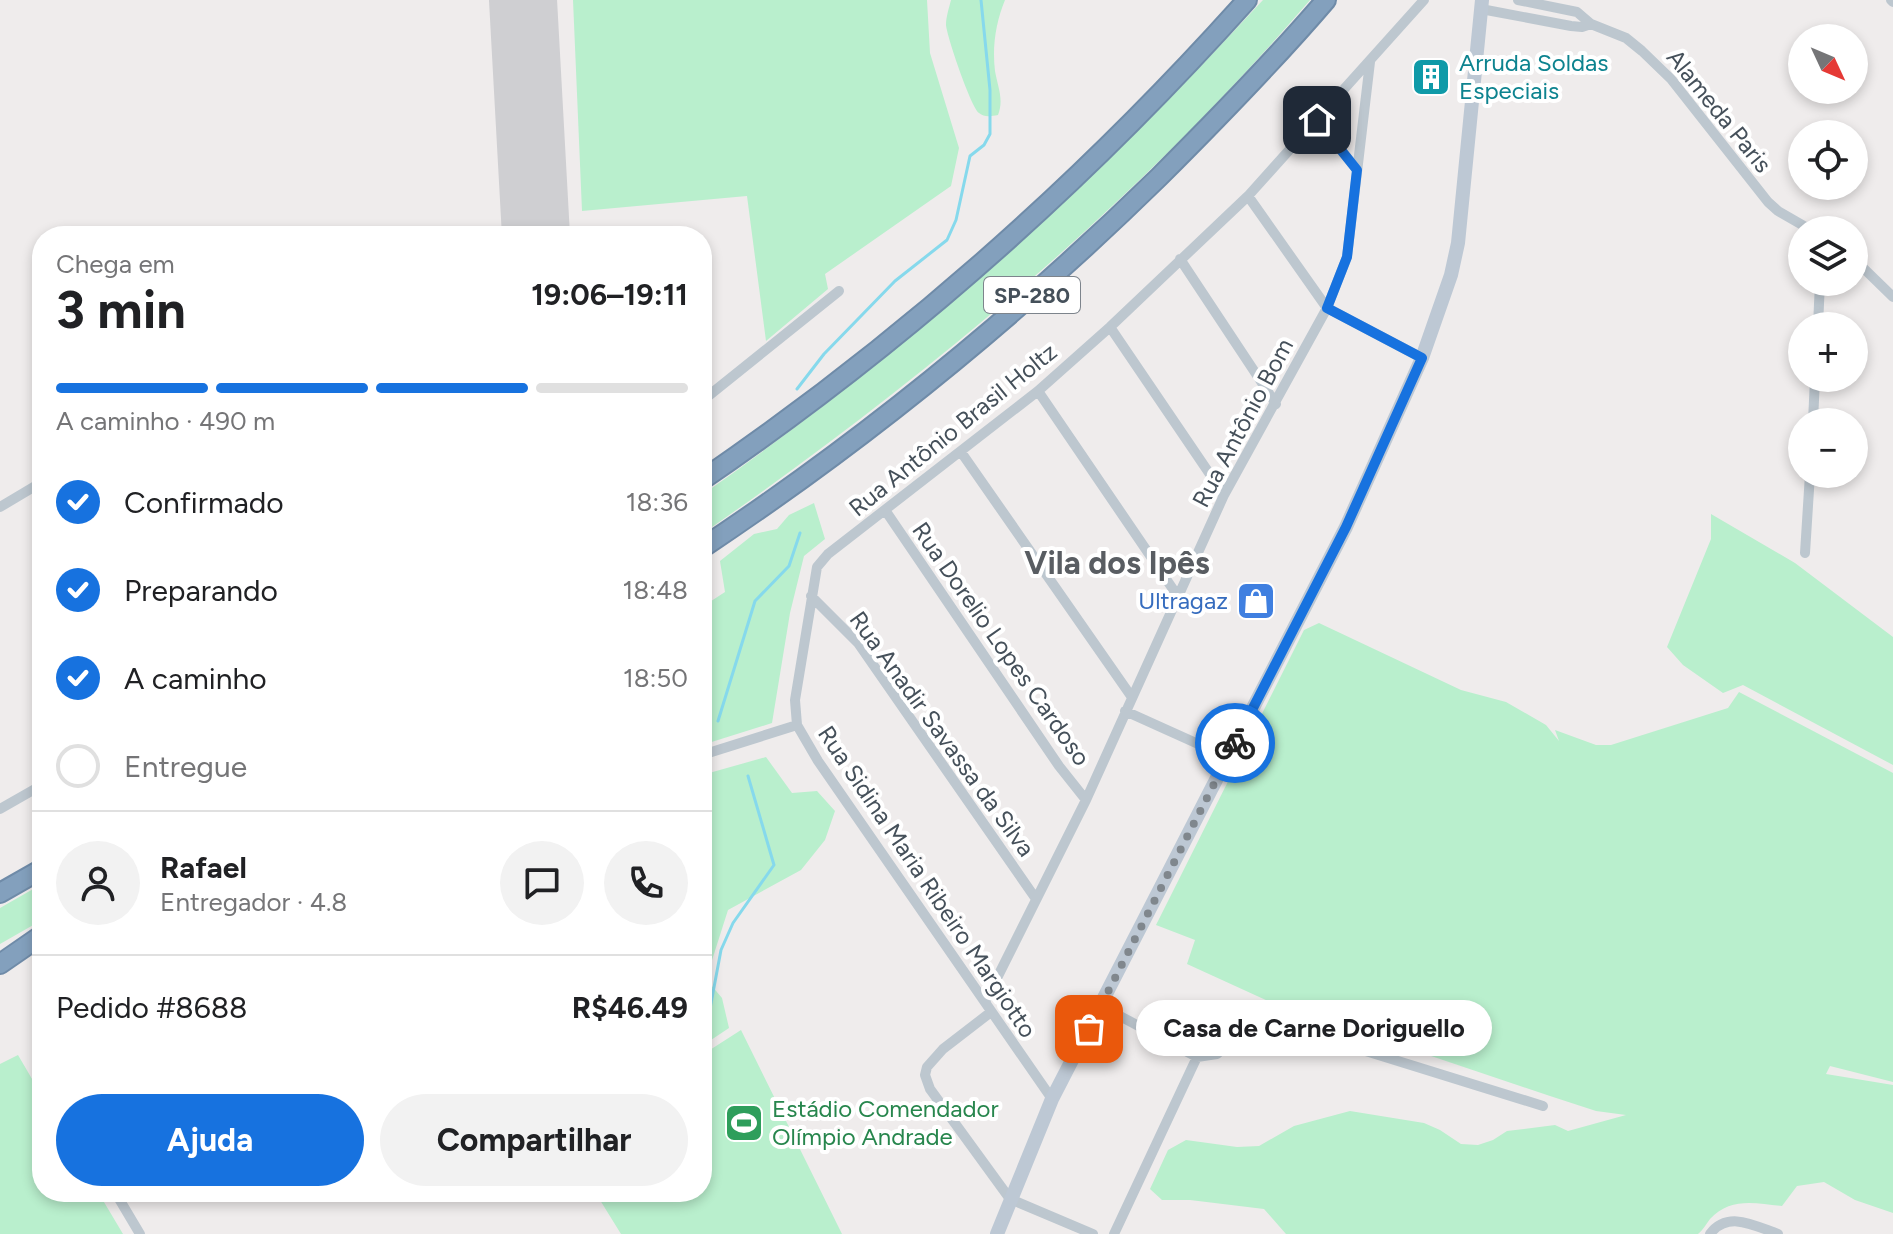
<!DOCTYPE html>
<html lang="pt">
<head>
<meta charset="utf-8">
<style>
  body { margin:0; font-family:Figtree,sans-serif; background:#f2f2f2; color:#202124; height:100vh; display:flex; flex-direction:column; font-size:30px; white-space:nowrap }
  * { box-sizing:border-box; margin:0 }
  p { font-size:26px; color:#757577 }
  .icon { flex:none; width:44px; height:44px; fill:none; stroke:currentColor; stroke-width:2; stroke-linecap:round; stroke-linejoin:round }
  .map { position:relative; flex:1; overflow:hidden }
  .drawer { position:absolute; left:32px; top:226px; width:680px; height:976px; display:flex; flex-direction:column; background:#fff; border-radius:32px; box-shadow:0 4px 12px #0003 }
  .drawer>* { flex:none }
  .needle { width:52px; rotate:134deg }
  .tools { position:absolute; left:1788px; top:24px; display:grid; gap:16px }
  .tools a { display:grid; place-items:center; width:80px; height:80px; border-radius:50%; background:#fff; box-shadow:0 4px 12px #0003; font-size:40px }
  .pin { position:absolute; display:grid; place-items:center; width:68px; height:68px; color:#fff; margin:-34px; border-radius:16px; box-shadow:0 4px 12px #0006 }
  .courier { position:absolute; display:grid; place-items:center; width:80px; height:80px; margin:-40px; border:6px solid #1772df; border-radius:50%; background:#fff; color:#222; box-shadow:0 2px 10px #0007 }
  .bubble { position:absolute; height:56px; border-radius:28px; background:#fff; box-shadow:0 4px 12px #0003; font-size:26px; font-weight:700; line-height:56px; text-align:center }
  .headline em { font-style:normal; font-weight:700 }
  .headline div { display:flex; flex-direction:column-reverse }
  .headline { display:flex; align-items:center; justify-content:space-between; height:136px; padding:0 24px }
  h1 { font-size:52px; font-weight:700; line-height:60px }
  .bar { display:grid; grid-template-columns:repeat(4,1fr); gap:12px 8px; align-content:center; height:96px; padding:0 24px }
  .bar i { height:10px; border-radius:6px; background:#e0e0e0 }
  .bar .on { background:#1772df }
  .bar p { grid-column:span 4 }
  .line { display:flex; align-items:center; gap:20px; padding:0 24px; border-top:2px solid #e0e0e0 }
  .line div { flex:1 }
  .round { display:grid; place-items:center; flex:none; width:84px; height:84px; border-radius:42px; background:#f2f2f2 }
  ol { padding:0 24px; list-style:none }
  li { display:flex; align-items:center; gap:24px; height:88px }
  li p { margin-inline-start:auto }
  li .icon { padding:8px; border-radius:50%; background:#1772df; color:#fff; stroke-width:4 }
  li:last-child { color:#757577 }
  li i { width:44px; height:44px; border:4px solid #e0e0e0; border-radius:50% }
  .button { display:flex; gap:16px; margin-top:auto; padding:16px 24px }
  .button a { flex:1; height:92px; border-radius:48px; background:#1772df; color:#fff; font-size:32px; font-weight:700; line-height:92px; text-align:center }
  .button a+a { background:#f2f2f2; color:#202124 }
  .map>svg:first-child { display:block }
</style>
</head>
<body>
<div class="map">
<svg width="1893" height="1234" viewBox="0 0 1893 1234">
  <rect width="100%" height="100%" fill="#efecec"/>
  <!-- green -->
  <path fill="#b9efcd" d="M573,0H927L930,53L959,148L951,186L825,274L828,289L766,341L747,196L582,211Z
    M951,0H1005C996,22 992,46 995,71C998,88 1004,99 998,115C991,116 985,118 979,113C971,107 947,37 946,25C946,17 949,8 951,0Z
    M1263,0H1310C1133,206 924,380 702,534V495C810,419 914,337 1013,249C1101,171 1183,86 1263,0Z
    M814,503L825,539L804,556L790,613L772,723L702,745V607L725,592L720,561L754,534L777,529L789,515Z
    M1711,514L1795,563L1893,637V765L1743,685L1723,693L1683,665L1667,647L1711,539Z
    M1319,623L1461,690L1506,702L1546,725L1559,741L1555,730L1596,745H1611L1728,708L1739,692L1893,773V1082L1830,1066L1826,1074L1893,1085V1213L1855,1200L1824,1182L1797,1186L1782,1206C1755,1203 1730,1197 1710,1219C1706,1224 1703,1230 1698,1234H1286L1264,1209L1190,1200H1162L1150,1189L1168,1150L1186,1140L1237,1147L1259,1146L1294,1126L1350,1111L1424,1123L1440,1130L1461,1144L1478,1145L1493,1140L1507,1131L1555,1125L1568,1131L1626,1115L1596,1111L1550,1096L1268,1001L1187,964L1195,940L1156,925L1304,630Z
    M766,757L792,793L817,791L835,811L825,840L801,870L728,910L706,979L722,998L729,1028L702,1046V775Z
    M42,884V920L0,944V908Z
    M741,1030L842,1234H621L595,1192H702V1055Z
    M18,1055L42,1096V1192H98L123,1234H0V1064Z"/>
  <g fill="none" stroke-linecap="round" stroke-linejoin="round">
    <!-- stream -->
    <path stroke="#86d9ec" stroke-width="3" d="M797,389L824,354L895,281L947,240L956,220L970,156L984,145L990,134V90L981,0
      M718,721L755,601L789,566L800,533
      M702,1033L706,1030L721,950L733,923L774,865L748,776"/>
    <!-- runway -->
    <path stroke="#cfcfd2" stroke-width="68" d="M523,0L536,236"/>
    <!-- motorway casing -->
    <g stroke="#6f8ba8" stroke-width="22">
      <path id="motorway" d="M702,480C901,344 1086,180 1247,0
        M702,548C866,439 1018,315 1159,177C1216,120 1273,62 1326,0
        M0,893L42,869
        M0,964L42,935"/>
    </g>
    <!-- minor -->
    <path stroke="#bdc7cf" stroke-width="10" d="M1518,0L1577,12L1591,24L1626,38L1642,51L1671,79L1768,202L1778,211L1811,230
      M1891,0L1893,2
      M1481,9L1571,26L1582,27L1591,24
      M1317,120L1357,170
      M1248,196L1327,308L1422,358
      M1180,259L1276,404
      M1854,259L1893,297
      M1818,326L1820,282
      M1110,327L1224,495
      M1038,391L1179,598
      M702,401L839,291
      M1813,422L1815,378
      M961,452L1131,696
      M0,507L42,482
      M885,510L1059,766L1086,800
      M1805,553L1810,474
      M811,596L858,643L1036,899
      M1125,711L1227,757
      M702,755L797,725
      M0,809L42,785
      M985,1002L1086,800L1224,495L1327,308L1347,257L1370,62
      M1101,1006L1197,1057L1217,1054L1225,1047L1246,1016L1261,1012L1269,1014L1356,1048L1543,1106
      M991,1012L943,1049L927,1067L925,1075L930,1089L1010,1199L1093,1234
      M1052,1099L818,761L797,725L795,700L817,567L828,554L1038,391L1110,327L1248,196L1424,0
      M115,1192L140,1234
      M1114,1234L1197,1057
      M1710,1234C1728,1210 1755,1226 1778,1234"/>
    <!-- secondary -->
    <path stroke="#bdc8d4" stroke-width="14" d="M997,1234L1052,1099L1346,527L1422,358L1451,275L1458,243L1482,0"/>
    <!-- motorway -->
    <use href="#motorway" stroke="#83a0bd" stroke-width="18"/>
  </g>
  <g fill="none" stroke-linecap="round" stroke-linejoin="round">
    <!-- done -->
    <path stroke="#80878d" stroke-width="8" stroke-dasharray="0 14.4" d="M1089,1029L1235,743"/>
    <!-- route -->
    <path stroke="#1772df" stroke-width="10" d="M1235,743L1346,527L1422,358L1327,308L1347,257L1357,170L1317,120"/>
  </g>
  <!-- icons -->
  <defs>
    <g id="building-square" transform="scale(2)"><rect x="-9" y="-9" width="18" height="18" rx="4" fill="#0f9aa8" stroke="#fff"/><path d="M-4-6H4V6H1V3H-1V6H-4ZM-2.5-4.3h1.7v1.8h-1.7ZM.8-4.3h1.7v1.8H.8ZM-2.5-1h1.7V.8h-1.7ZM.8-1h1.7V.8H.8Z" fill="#fff"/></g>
    <g id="shop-square" transform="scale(2)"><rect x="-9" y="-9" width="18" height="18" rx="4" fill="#3f7fe0" stroke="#fff"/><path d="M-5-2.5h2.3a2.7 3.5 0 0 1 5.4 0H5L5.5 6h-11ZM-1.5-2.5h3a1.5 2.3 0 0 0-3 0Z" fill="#fff"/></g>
    <g id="stadium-square" transform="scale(2)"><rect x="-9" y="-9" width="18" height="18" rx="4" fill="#2e9e5b" stroke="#fff"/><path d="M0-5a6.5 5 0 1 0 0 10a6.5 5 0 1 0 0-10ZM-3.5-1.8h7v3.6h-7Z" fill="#fff"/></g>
  </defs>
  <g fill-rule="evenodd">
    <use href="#building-square" x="1431" y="77"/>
    <use href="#shop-square" x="1256" y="601"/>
    <use href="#stadium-square" x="744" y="1123"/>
  </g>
  <g text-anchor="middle" stroke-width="8" stroke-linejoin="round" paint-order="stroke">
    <!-- shield labels -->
    <rect fill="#fff" stroke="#7d848c" stroke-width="2" x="984" y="277" width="96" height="36" rx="6"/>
    <g font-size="22" font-weight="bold" fill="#45505a">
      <text x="1032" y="303">SP-280</text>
    </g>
    <!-- culture labels -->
    <g font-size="24" fill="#0d838f" stroke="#fff" text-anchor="start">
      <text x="1459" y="71">Arruda Soldas<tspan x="1459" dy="28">Especiais</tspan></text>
    </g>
    <!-- street labels -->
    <g font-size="24" fill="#45505a" stroke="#fff">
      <text transform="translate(1719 111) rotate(51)" y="8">Alameda Paris</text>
      <text transform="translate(1243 423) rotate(-62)" y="8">Rua Antônio Bom</text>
      <text transform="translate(953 430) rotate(-39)" y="8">Rua Antônio Brasil Holtz</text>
      <text transform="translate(1001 644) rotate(55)" y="8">Rua Dorelio Lopes Cardoso</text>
      <text transform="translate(942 734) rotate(54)" y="8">Rua Anadir Savassa da Silva</text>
      <text transform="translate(927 882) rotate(56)" y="8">Rua Sidina Maria Ribeiro Margiotto</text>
    </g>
    <!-- shop labels -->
    <g font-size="24" fill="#366cbe" stroke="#fff" text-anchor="end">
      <text x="1228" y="609">Ultragaz</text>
    </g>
    <!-- leisure labels -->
    <g font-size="24" fill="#27864d" stroke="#fff" text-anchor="start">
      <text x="772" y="1117">Estádio Comendador<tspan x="772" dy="28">Olímpio Andrade</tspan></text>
    </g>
    <!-- district labels -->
    <g font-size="32" font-weight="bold" fill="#595d62" stroke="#fff">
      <text x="1117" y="574">Vila dos Ipês</text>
    </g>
  </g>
</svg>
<div class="tools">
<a><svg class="needle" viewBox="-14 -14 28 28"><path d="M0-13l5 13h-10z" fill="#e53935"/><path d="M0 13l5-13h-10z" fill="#757577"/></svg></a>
<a><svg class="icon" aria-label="locate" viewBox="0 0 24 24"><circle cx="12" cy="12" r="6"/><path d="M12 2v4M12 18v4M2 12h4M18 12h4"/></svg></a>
<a><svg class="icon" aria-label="layers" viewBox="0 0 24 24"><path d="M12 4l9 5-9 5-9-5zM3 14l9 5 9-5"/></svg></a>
<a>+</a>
<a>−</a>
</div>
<div class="pin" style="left:1089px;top:1029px;background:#ea580c"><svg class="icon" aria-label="bag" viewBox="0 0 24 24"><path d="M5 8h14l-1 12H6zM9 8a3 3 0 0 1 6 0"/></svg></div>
<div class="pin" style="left:1317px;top:120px;background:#1f2937"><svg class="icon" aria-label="home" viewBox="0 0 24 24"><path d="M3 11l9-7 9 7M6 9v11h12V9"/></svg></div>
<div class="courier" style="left:1235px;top:743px"><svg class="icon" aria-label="bike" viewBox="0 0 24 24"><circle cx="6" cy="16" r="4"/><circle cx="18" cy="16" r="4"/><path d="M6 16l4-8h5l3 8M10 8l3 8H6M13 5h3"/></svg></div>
<div class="bubble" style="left:1136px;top:1000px;width:356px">Casa de Carne Doriguello</div>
<section class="drawer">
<div class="headline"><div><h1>3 min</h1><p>Chega em</p></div><em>19:06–19:11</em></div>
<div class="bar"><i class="on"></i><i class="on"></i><i class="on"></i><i></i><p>A caminho · 490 m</p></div>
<ol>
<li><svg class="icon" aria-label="check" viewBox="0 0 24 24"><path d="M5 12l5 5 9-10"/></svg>Confirmado<p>18:36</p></li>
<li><svg class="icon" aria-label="check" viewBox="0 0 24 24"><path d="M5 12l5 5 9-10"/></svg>Preparando<p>18:48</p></li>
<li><svg class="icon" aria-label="check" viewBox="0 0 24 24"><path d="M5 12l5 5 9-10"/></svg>A caminho<p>18:50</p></li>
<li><i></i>Entregue</li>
</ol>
<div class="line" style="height:144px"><a class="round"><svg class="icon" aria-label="person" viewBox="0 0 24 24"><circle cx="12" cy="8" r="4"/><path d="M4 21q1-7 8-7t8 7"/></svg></a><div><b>Rafael</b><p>Entregador · 4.8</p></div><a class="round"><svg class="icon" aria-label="chat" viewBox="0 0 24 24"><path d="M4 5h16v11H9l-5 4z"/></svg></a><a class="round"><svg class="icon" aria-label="phone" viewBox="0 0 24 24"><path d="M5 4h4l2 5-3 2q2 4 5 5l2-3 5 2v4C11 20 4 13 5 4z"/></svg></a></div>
<div class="line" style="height:104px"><div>Pedido #8688</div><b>R$46.49</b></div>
<div class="button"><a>Ajuda</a><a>Compartilhar</a></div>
</section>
</div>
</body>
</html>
